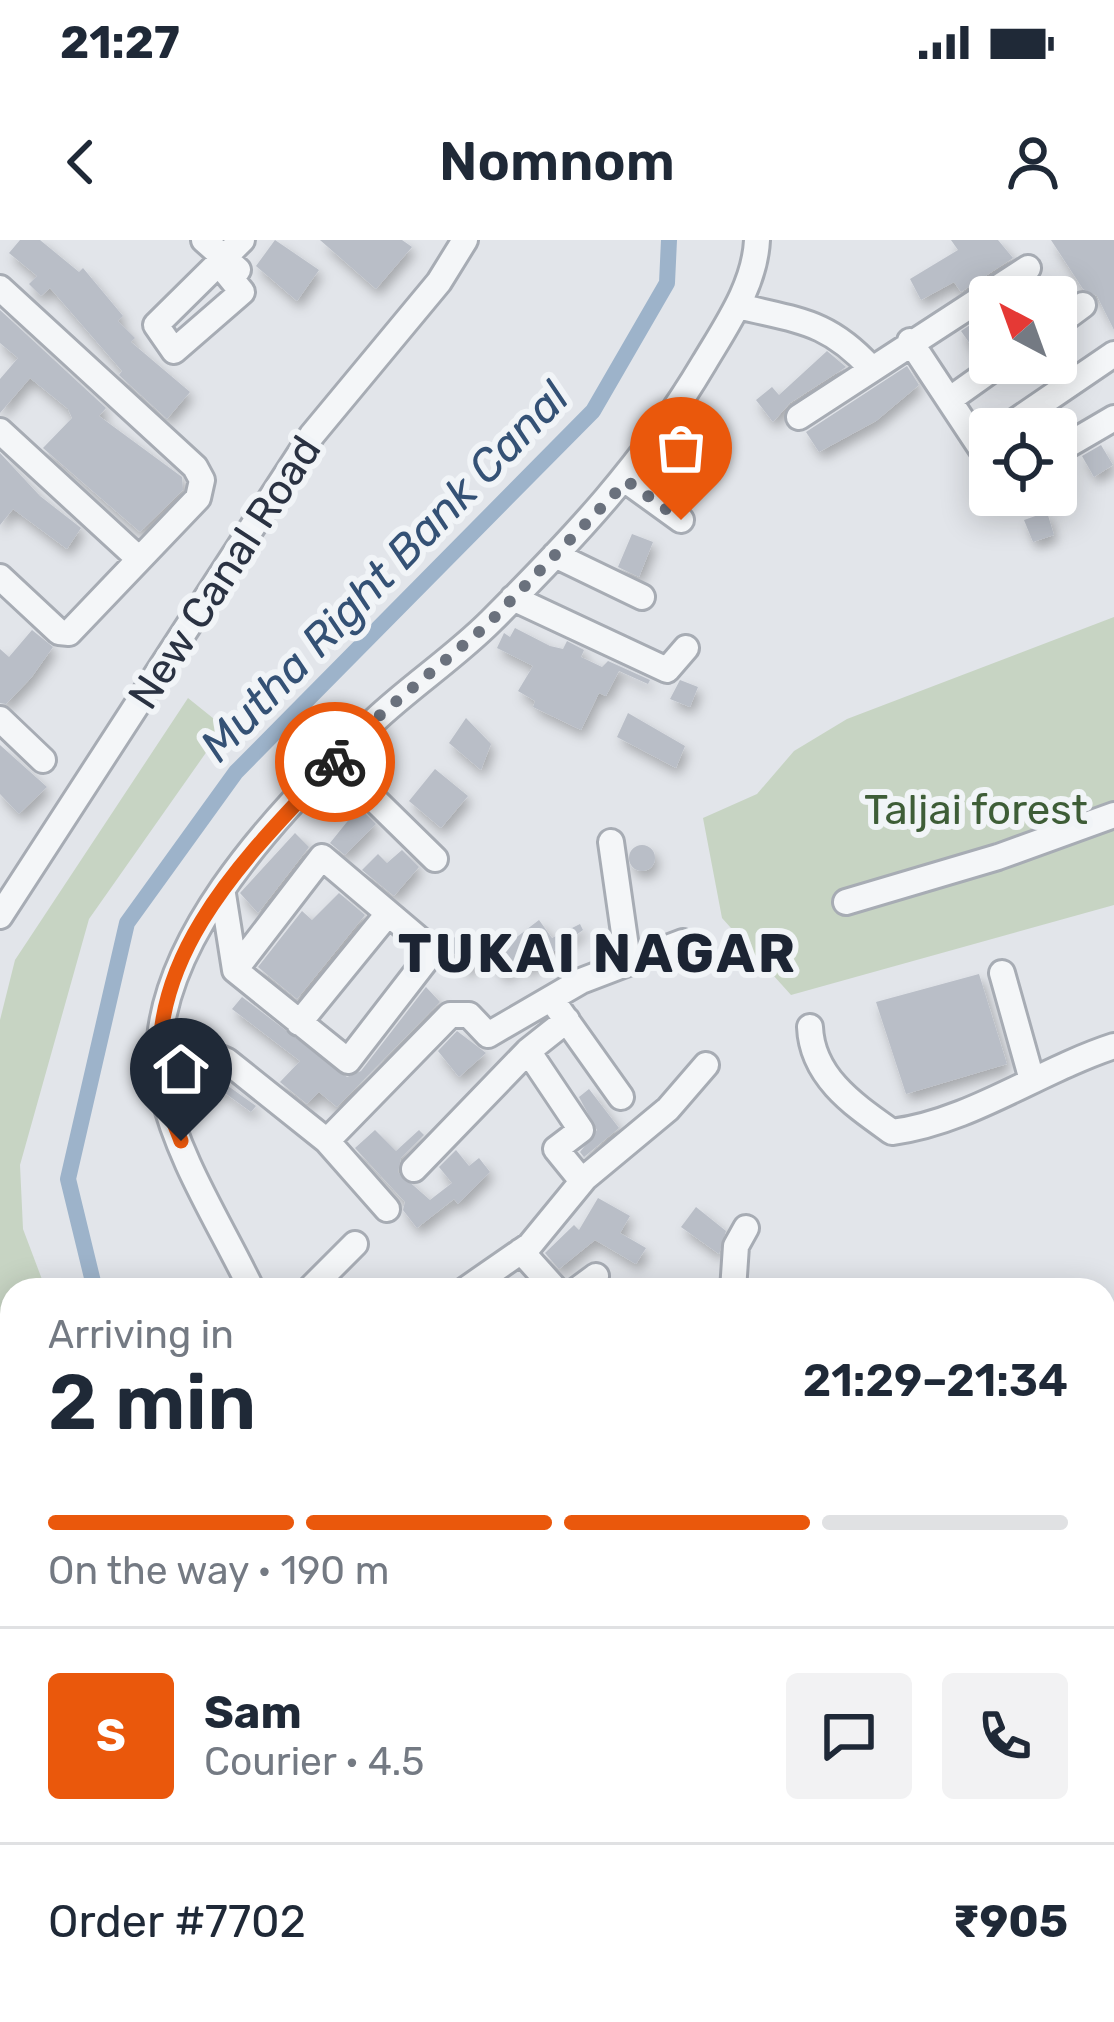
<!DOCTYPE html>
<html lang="en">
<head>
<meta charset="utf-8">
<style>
  body { margin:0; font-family:Rubik,sans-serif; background:#f2f2f3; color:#1f2937; height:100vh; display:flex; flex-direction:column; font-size:45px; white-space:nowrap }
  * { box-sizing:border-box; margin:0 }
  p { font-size:39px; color:#747a83 }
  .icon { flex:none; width:66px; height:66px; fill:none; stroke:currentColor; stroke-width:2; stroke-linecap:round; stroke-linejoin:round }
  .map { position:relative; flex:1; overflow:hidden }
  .details { position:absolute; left:0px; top:1038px; width:1116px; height:744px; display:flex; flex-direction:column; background:#fff; border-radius:36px 36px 0 0; box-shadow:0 6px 30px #0003 }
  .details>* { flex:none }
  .needle { width:78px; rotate:319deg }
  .buttons { position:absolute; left:969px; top:36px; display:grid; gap:24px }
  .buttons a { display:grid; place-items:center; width:108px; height:108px; border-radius:12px; background:#fff; box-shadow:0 6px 30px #0003; font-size:60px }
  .pin { position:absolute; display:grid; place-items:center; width:102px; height:102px; color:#fff; margin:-123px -51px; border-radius:50% 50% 50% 0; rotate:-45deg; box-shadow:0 0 12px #0007 }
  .pin .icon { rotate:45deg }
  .courier { position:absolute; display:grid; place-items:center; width:120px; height:120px; margin:-60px; border:9px solid #ea580c; border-radius:50%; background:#fff; color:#222; box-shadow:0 3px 15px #0007 }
  .head em { font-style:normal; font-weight:600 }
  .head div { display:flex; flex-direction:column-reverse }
  .head { display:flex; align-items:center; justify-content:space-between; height:204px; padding:0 48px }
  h1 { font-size:78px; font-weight:600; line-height:90px }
  .bar { display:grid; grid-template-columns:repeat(4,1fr); gap:18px 12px; align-content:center; height:144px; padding:0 48px }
  .bar i { height:15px; border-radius:9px; background:#e0e1e3 }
  .bar .active { background:#ea580c }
  .bar p { grid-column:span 4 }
  .line { display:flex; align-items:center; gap:30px; padding:0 48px; border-top:3px solid #e0e1e3 }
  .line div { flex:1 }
  .round { display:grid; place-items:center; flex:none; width:126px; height:126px; border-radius:12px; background:#f2f2f3 }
  .status { display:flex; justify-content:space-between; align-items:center; height:84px; padding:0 60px; background:#fff; direction:ltr }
  .status svg { height:33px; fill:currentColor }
  header { display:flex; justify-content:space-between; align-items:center; height:156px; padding:0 48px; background:#fff; font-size:54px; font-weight:600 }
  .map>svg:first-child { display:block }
</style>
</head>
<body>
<div class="status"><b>21:27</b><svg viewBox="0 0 49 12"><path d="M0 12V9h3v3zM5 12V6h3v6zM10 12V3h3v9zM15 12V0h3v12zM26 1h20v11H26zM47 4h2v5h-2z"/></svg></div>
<header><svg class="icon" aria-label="back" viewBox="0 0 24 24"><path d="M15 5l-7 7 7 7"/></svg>Nomnom<svg class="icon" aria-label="person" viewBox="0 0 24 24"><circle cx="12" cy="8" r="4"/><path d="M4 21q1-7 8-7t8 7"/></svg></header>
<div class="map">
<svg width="1114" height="1782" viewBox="0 0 1114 1782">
  <defs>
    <filter id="shadow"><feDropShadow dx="4" dy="7" stdDeviation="6" flood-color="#0004"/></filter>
  </defs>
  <rect width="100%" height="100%" fill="#e2e5ea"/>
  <!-- green -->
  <path fill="#c7d4c3" d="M1114,377V665L791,755L722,678L703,578L757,554L794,511L847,479Z
    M188,458L224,487L89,679L20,925L23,989L46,1050H12V1112L0,1082V780L15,720Z"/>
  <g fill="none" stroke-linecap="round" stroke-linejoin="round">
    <!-- canal -->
    <path stroke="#9db3ca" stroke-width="16" d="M95,1050L68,939L127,683L236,532L593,171L667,43L669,0
      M951,1770V1782"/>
  </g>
  <!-- building -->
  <path fill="#b9bec7" filter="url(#shadow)" d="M20,0H40L79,32L83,28L123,76L118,81L135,98L131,102L190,152L167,179L119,135L122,131L50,48L41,56L29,44L37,36L9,13Z
    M275,0L319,30L297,61L256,26Z
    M320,0H402L412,7L376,49Z
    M951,0H998L1013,18L961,52L954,42L921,60L910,39L958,10Z
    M1051,0H1114V90L1097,56L1083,49Z
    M0,70L106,168L99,176L182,237L183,250L140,292L43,208L72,178L68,169L30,138L0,173V139L18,118L0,103Z
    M990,72V111L980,118L961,91Z
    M827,111L846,127L790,163L773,182L756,160L772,147L779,155Z
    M907,126L919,145L876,181L819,212L806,192Z
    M1101,205L1113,225L1094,237L1082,216Z
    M0,213L40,256L81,288L67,309L13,269L0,285Z
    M1047,272L1054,295L1033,302L1024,280Z
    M632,294L653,302L639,337L618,327Z
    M515,388L550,406L563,409L567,401L584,410L581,417L602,427L608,421L650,440L648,444L619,431L606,456L599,453L581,490L533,467L535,461L518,451L533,426L497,408L504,393L510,397Z
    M32,390L53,407L31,438L6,464L0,463V409L9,417Z
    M680,440L698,447L690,467L670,459Z
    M628,473L685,506L676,528L617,497Z
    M466,478L491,504L481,530L449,503Z
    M0,505L47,547L19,574L0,554Z
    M435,529L468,556L441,588L409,561Z
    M359,567L376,584L345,615L330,603Z
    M295,593L309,607L258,673L240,653Z
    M629 618a13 13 0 1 1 26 0a13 13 0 1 1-26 0Z
    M402,610L419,627L394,656L362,630L378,614L387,623Z
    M339,653L365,675L297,759L258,727L302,671L312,680Z
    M539,680L552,698L580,684L583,690L526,731L521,723L504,736L485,712L501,700L505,706Z
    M459,694L480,719L466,731L447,703Z
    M979,734L1007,824L906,854L876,762Z
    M426,747L440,762L337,867L319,852L307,864L280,842L300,821L232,769L242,757L347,837L361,831Z
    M457,791L486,813L459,837L438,811Z
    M203,828L256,866L251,872L199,834Z
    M589,849L619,888L584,917L580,912L597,890L579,857Z
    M375,890L396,911L419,890L424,895L401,918L398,932L430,960L452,943L439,927L456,910L469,926L479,918L490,932L458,964L454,959L417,988L403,970L405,962L355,908Z
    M598,958L630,976L620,993L646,1008L636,1024L595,1000L559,1029L545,1013L574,985L579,990Z
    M696,967L726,991L719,1014L681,987Z
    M12,1669V1744L0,1749V1681Z
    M25,1770H106L115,1778L123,1770H166L179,1782H12Z
    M226,1770H319L324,1782H220Z
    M359,1770H459L449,1782H364Z
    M500,1770H541L555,1782H490Z
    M718,1770H784V1772L756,1782H722Z"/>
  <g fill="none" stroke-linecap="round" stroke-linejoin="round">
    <!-- minor casing -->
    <g stroke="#a7acb4" stroke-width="30">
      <path id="minor" d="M204,0L238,30
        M220,25L242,52L174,111L156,85L242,0
        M0,48L195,227L202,240L198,258L69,393L59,392L0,337
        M738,66C798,81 827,80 871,128
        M1056,85L1083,65
        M910,101L990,222
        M949,160L1001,123
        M799,177L1028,28
        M1004,189L1114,114
        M0,191L139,319
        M1056,212L1114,178
        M627,241L681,280
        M555,315L642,357
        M513,358L667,430L686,408
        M0,479L43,520
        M335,521L435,619
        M611,602L628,721
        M223,654L235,730L348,821L433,711L322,617L235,730
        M846,662L998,617L1114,575
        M0,676L312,195L439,42L465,0
        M1002,733L1032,840
        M557,767L621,857
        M299,783L387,675
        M810,787C812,837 854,865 892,892C970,882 1040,830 1114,806
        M161,792L227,821L327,901L450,775H469L488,795L581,741L683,702
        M528,811L581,890L556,909L582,941
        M327,901L387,969
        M414,929L528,811L567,780
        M521,1011L556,1050
        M252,1050C222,987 178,920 163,852C133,718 284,564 374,481C411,446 455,417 491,381C573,299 644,224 704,123C726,86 755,45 757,0
        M309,1050L355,1004
        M465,1050L530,1005L585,938L668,869L706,825
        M577,1050L596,1036
        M733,1050L736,1006L746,988
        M1104,1121L1114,1118
        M0,1162L12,1186
        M0,1210L12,1202
        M0,1374L12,1390
        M1104,1421L1114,1410
        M1104,1536L1114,1526
        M0,1556L12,1544
        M1104,1568L1114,1578
        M335,1770L348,1782
        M590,1770L601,1782
        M0,1771L12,1760
        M197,1782L209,1770
        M651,1782L656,1770
        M675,1782L680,1770"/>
    </g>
    <!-- minor -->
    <use href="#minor" stroke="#f4f6f8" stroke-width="24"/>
  </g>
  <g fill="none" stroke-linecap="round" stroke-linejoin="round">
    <!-- done -->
    <path stroke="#6a717d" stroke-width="12" stroke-dasharray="0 21.6" d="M335,522L373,481L486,386L627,241L681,280"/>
    <!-- route -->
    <path stroke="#ea580c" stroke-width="15" d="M181,901C175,884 165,865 162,848C142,714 252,611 335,522"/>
  </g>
  <g text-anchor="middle" stroke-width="12" stroke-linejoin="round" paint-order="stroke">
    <!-- street labels -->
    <g font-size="42" fill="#2a3242" stroke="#f1f4f7">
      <text transform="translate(224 332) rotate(-57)" y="15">New Canal Road</text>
    </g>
    <!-- park labels -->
    <g font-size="42" fill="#3e5d37" stroke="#f1f4f7">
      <text x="976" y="584">Taljai forest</text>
    </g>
    <!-- water labels -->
    <g font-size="45" font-style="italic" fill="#345175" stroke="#f1f4f7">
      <text transform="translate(384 331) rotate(-46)" y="16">Mutha Right Bank Canal</text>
    </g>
    <!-- district labels -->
    <g font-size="54" font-weight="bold" letter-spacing="3" fill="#1c2433" stroke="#f1f4f7">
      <text x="598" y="732">TUKAI NAGAR</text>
    </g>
  </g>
</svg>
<div class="buttons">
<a><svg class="needle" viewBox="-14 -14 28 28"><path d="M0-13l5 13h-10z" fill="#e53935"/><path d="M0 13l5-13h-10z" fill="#747a83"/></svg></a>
<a><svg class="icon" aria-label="locate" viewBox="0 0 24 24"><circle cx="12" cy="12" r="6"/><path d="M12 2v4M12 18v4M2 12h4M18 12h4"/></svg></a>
</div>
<div class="pin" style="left:681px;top:280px;background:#ea580c"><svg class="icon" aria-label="bag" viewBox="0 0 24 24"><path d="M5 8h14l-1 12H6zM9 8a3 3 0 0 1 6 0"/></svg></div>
<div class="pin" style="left:181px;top:901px;background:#1f2937"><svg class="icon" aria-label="home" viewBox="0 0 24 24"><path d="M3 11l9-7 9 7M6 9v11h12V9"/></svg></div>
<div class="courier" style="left:335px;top:522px"><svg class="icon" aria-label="bike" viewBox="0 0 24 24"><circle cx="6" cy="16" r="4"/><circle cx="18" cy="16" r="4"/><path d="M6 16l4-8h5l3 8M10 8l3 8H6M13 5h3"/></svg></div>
<section class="details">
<div class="head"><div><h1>2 min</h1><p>Arriving in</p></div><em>21:29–21:34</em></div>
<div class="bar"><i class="active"></i><i class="active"></i><i class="active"></i><i></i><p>On the way · 190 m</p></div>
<div class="line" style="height:216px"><b class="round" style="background:#ea580c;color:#fff">S</b><div><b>Sam</b><p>Courier · 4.5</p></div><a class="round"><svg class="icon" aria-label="chat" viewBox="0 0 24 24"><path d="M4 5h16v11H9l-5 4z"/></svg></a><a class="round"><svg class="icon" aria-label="phone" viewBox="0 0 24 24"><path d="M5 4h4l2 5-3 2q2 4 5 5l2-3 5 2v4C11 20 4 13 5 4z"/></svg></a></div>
<div class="line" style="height:156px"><div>Order #7702</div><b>₹905</b></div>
</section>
</div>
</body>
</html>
